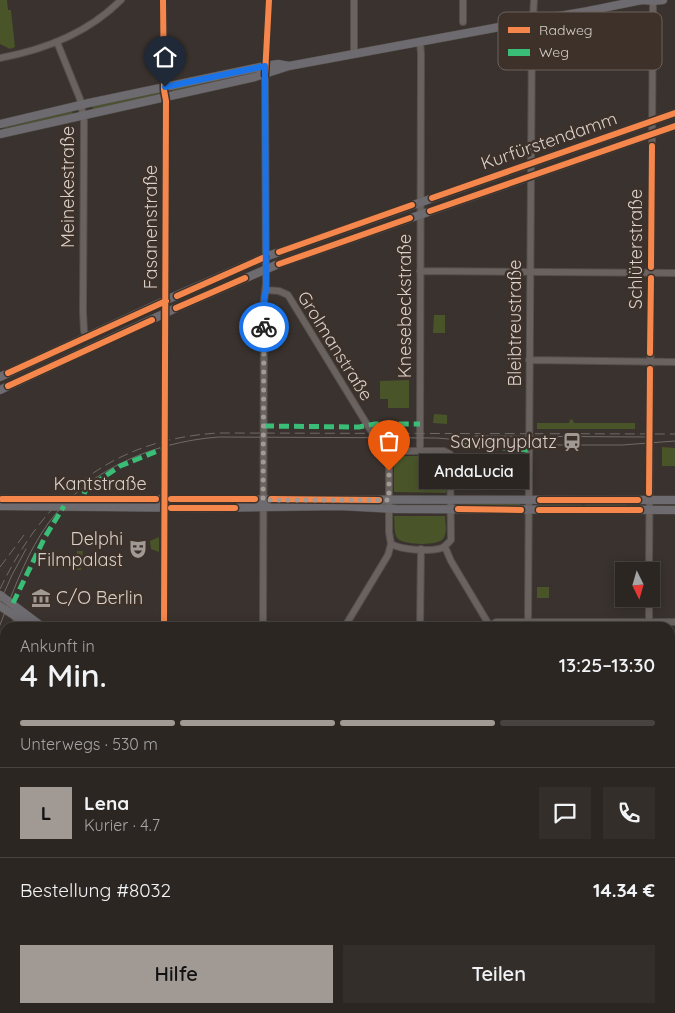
<!DOCTYPE html>
<html lang="de">
<head>
<meta charset="utf-8">
<style>
  body { margin:0; font-family:Quicksand,sans-serif; background:#332e2a; color:#f1f3f6; height:100vh; display:flex; flex-direction:column; font-size:19px; white-space:nowrap }
  * { box-sizing:border-box; margin:0 }
  p { font-size:16px; color:#a6a5a5 }
  .icon { flex:none; width:28px; height:28px; fill:none; stroke:currentColor; stroke-width:2; stroke-linecap:round; stroke-linejoin:round }
  .map { position:relative; flex:1; overflow:hidden }
  .side { position:absolute; left:0px; top:622px; width:675px; height:391px; display:flex; flex-direction:column; background:#2b2622; border-radius:15px 15px 0 0; box-shadow:0 2px 12px #0003,0 0 0 1px #474340 }
  .side>* { flex:none }
  .needle { width:32px; rotate:175deg }
  .buttons { position:absolute; left:615px; top:562px; display:grid; gap:10px }
  .buttons a { display:grid; place-items:center; width:45px; height:45px; border-radius:0px; background:#2b2622; box-shadow:0 2px 12px #0003,0 0 0 1px #474340; font-size:25px }
  .pin { position:absolute; display:grid; place-items:center; width:42px; height:42px; color:#fff; margin:-51px -21px; border-radius:50% 50% 50% 0; rotate:-45deg; box-shadow:0 0 5px #0007 }
  .pin .icon { rotate:45deg }
  .courier { position:absolute; display:grid; place-items:center; width:50px; height:50px; margin:-25px; border:4px solid #1a73e8; border-radius:50%; background:#fff; color:#222; box-shadow:0 1px 6px #0007 }
  .bubble { position:absolute; height:35px; border-radius:0px; background:#2b2622; box-shadow:0 2px 12px #0003,0 0 0 1px #474340; font-size:16px; font-weight:600; line-height:35px; text-align:center }
  .overview em { font-style:normal; font-weight:600 }
  .overview div { display:flex; flex-direction:column-reverse }
  .overview { display:flex; align-items:center; justify-content:space-between; height:85px; padding:0 20px }
  h1 { font-size:32px; font-weight:600; line-height:38px }
  .bar { display:grid; grid-template-columns:repeat(4,1fr); gap:8px 5px; align-content:center; height:60px; padding:0 20px }
  .bar i { height:6px; border-radius:4px; background:#474340 }
  .bar .active { background:#a09994 }
  .bar p { grid-column:span 4 }
  .line { display:flex; align-items:center; gap:12px; padding:0 20px; border-top:1px solid #474340 }
  .line div { flex:1 }
  .round { display:grid; place-items:center; flex:none; width:52px; height:52px; border-radius:0px; background:#332e2a }
  .action { display:flex; gap:10px; margin-top:auto; padding:10px 20px }
  .action a { flex:1; height:58px; border-radius:0px; background:#a09994; color:#111; font-size:20px; font-weight:600; line-height:58px; text-align:center }
  .action a+a { background:#332e2a; color:#f1f3f6 }
  .map>svg:first-child { display:block }
</style>
</head>
<body>
<div class="map">
<svg width="675" height="1013" viewBox="0 0 675 1013">
  <rect width="100%" height="100%" fill="#39322e"/>
  <!-- green -->
  <path fill="#495529" d="M0,0H7L8,10H11L15,47L10,49L0,44Z
    M253,71V73L172,92V89Z
    M159,92V95L93,110L92,106Z
    M72,111L73,114L3,129V128Z
    M434,315H445V333H433Z
    M409,380V408H388V399H380V381Z
    M434,414L447,415V424L433,423Z
    M572,419L574,423H635V429H537V423H569L570,420Z
    M662,447L675,448V466H662Z
    M397,456H437C451,462 446,480 446,493L394,492V459Z
    M460,503H520V506H459Z
    M539,503H581V506H538Z
    M585,503H627V507L585,506Z
    M394,516H445C445,523 448,532 443,539C437,546 405,545 398,539C393,533 395,523 394,516Z
    M159,537V552L151,549L150,541Z
    M77,551H83L81,570H73L74,563H77Z
    M537,587H549V598H537Z
    M448,1009H469L470,1013H447Z"/>
  <g fill="none" stroke-linecap="round" stroke-linejoin="round">
    <!-- minor casing -->
    <g stroke="#544e4b" stroke-width="8">
      <path id="minor" d="M163,0L165,87
        M354,0V54
        M533,18L534,0
        M463,22V0
        M57,42L80,99L84,121L83,312L84,331L86,337
        M0,58C44,50 89,32 121,0
        M420,271L675,273
        M266,290L279,291L288,295L368,426L382,448L390,453
        M529,360L675,362
        M394,451H444L450,454L451,540C448,543 446,546 442,548C429,552 403,550 391,544L389,532V457L390,453Z
        M420,451L421,54L420,42
        M445,547L451,561L491,628
        M649,571L653,1
        M528,622L532,24
        M490,626L496,622H675
        M13,628L18,618
        M164,628L166,96
        M263,628L264,301L266,283L265,75L269,0
        M344,628L388,555L391,544
        M420,628L421,549
        M649,628V599
        M0,651L5,641
        M670,723H675
        M0,814L5,816
        M670,876L675,875
        M670,921L675,929
        M56,1013L58,1009"/>
    </g>
    <!-- major casing -->
    <g stroke="#544e4b" stroke-width="9">
      <path id="major" d="M644,0L653,1L663,0
        M507,26C522,28 537,24 552,19
        M0,124L89,103L265,66L278,64L289,66
        M0,134L255,77L289,66L505,26C522,18 540,19 558,16C587,12 615,5 643,0
        M0,377L173,297L265,257L675,113
        M0,390L174,309L276,265L675,126
        M0,499L675,500
        M0,506L203,508L339,506L396,509L675,510
        M0,595L44,628
        M0,606L33,628
        M670,978L675,977
        M670,993L675,992
        M540,1009L541,1013
        M439,1013L442,1009
        M569,1013L591,1009"/>
    </g>
    <!-- minor -->
    <use href="#minor" stroke="#69625f" stroke-width="6"/>
    <!-- major -->
    <use href="#major" stroke="#6d6b6f" stroke-width="8"/>
    <!-- tram -->
    <path stroke="#706b68" stroke-width="1" d="M475,436L648,437
      M0,602L12,575L26,549
      M0,625C12,594 24,561 41,534C79,473 150,442 219,437L437,438L517,445H622L675,441"/>
    <!-- rail -->
    <path stroke="#706b68" stroke-width="1" stroke-dasharray="10 5" stroke-linecap="butt" d="M0,567L27,531
      M0,589C45,495 112,439 219,433L675,434"/>
    <!-- quiet -->
    <path stroke="#3abd76" stroke-width="5" stroke-dasharray="10 5" stroke-linecap="butt" d="M264,426L359,427L375,424H420
      M458,445L529,450
      M84,494L86,489L120,466L165,448
      M13,603L45,537L64,506"/>
    <!-- cycleway casing -->
    <g stroke="#3d312a" stroke-width="9">
      <path id="cycleway" d="M163,0L164,90L166,101L164,628
        M265,75L269,0
        M432,198L675,113
        M430,211L675,126
        M279,252L412,205
        M279,264L410,218
        M651,267L652,146
        M177,296L265,257
        M176,308L245,278
        M650,353L651,278
        M8,373L166,301
        M8,386L152,320
        M649,493L650,369
        M2,499H156
        M171,499H255
        M271,499L379,500
        M540,500H638
        M171,508H235
        M458,509L521,510
        M539,510H640"/>
    </g>
    <!-- cycleway -->
    <use href="#cycleway" stroke="#f5874c" stroke-width="6"/>
  </g>
  <g fill="none" stroke-linecap="round" stroke-linejoin="round">
    <!-- done -->
    <path stroke="#a09994" stroke-width="5" stroke-dasharray="0 9" d="M264,327L263,500H389V471"/>
    <!-- route -->
    <path stroke="#1a73e8" stroke-width="6" d="M165,87L265,66L266,290L264,301V327"/>
  </g>
  <!-- icons -->
  <defs>
    <g id="station-bare" transform="scale(1.5)"><path d="M-3-6H3Q5-6 5-4V2Q5 4 3 4L4.5 6H3L1.5 4h-3L-3 6H-4.5L-3 4Q-5 4-5 2V-4Q-5-6-3-6ZM-3.5-4v3h7v-3ZM-3.5 1v1.5H-2V1ZM2 1v1.5H3.5V1Z" fill="#a09994" stroke="#3d312a" stroke-width="2.5" paint-order="stroke"/></g>
    <g id="theatre-bare" transform="scale(1.5)"><path d="M-5-5.5Q0-4 5-5.5V0Q5 5 0 6Q-5 5-5 0ZM-3.3-2.5H-1v1.5H-3.3ZM1-2.5H3.3v1.5H1ZM-2.8 1Q0 5.5 2.8 1Z" fill="#a09994" stroke="#3d312a" stroke-width="2.5" paint-order="stroke"/></g>
    <g id="museum-bare" transform="scale(1.5)"><path d="M0-6L6-3V-2H-6V-3ZM-5-1h2V3h-2ZM-1-1h2V3h-2ZM3-1h2V3H3ZM-6 4H6V6H-6Z" fill="#a09994" stroke="#3d312a" stroke-width="2.5" paint-order="stroke"/></g>
  </defs>
  <g fill-rule="evenodd">
    <use href="#station-bare" x="572" y="442"/>
    <use href="#theatre-bare" x="138" y="549"/>
    <use href="#museum-bare" x="41" y="598"/>
  </g>
  <g text-anchor="middle" stroke-width="5" stroke-linejoin="round" paint-order="stroke">
    <!-- street labels -->
    <g font-size="18" fill="#d8d0cb" stroke="#3d312a">
      <text transform="translate(549 141) rotate(-19)" y="6">Kurfürstendamm</text>
      <text transform="translate(68 187) rotate(-90)" y="6">Meinekestraße</text>
      <text transform="translate(151 227) rotate(-90)" y="6">Fasanenstraße</text>
      <text transform="translate(636 249) rotate(-90)" y="6">Schlüterstraße</text>
      <text transform="translate(405 306) rotate(-90)" y="6">Knesebeckstraße</text>
      <text transform="translate(515 323) rotate(-90)" y="6">Bleibtreustraße</text>
      <text transform="translate(335 346) rotate(58)" y="6">Grolmanstraße</text>
      <text x="100" y="490">Kantstraße</text>
    </g>
    <!-- poi labels -->
    <g font-size="18" fill="#d8d0cb" stroke="#3d312a" text-anchor="end">
      <text x="557" y="448">Savignyplatz</text>
      <text x="123" y="545">Delphi<tspan x="123" dy="21">Filmpalast</tspan></text>
      <text x="56" y="604" text-anchor="start">C/O Berlin</text>
    </g>
  </g>
  <!-- legend -->
  <rect x="498" y="12" width="164" height="58" rx="8" fill="#3d312a" stroke="#6c615a" stroke-width="1"/>
  <rect x="508" y="27" width="22" height="6" fill="#f5874c"/>
  <rect x="508" y="49" width="22" height="7" fill="#3abd76"/>
  <g font-size="14" fill="#d8d0cb">
    <text x="539" y="35">Radweg</text>
    <text x="539" y="57">Weg</text>
  </g>
</svg>
<div class="buttons">
<a><svg class="needle" viewBox="-14 -14 28 28"><path d="M0-13l5 13h-10z" fill="#e53935"/><path d="M0 13l5-13h-10z" fill="#a6a5a5"/></svg></a>
</div>
<div class="pin" style="left:389px;top:471px;background:#ea580c"><svg class="icon" aria-label="bag" viewBox="0 0 24 24"><path d="M5 8h14l-1 12H6zM9 8a3 3 0 0 1 6 0"/></svg></div>
<div class="pin" style="left:165px;top:87px;background:#1f2937"><svg class="icon" aria-label="home" viewBox="0 0 24 24"><path d="M3 11l9-7 9 7M6 9v11h12V9"/></svg></div>
<div class="courier" style="left:264px;top:327px"><svg class="icon" aria-label="bike" viewBox="0 0 24 24"><circle cx="6" cy="16" r="4"/><circle cx="18" cy="16" r="4"/><path d="M6 16l4-8h5l3 8M10 8l3 8H6M13 5h3"/></svg></div>
<div class="bubble" style="left:419px;top:454px;width:110px">AndaLucia</div>
<section class="side">
<div class="overview"><div><h1>4 Min.</h1><p>Ankunft in</p></div><em>13:25–13:30</em></div>
<div class="bar"><i class="active"></i><i class="active"></i><i class="active"></i><i></i><p>Unterwegs · 530 m</p></div>
<div class="line" style="height:90px"><b class="round" style="background:#a09994;color:#111">L</b><div><b>Lena</b><p>Kurier · 4.7</p></div><a class="round"><svg class="icon" aria-label="chat" viewBox="0 0 24 24"><path d="M4 5h16v11H9l-5 4z"/></svg></a><a class="round"><svg class="icon" aria-label="phone" viewBox="0 0 24 24"><path d="M5 4h4l2 5-3 2q2 4 5 5l2-3 5 2v4C11 20 4 13 5 4z"/></svg></a></div>
<div class="line" style="height:65px"><div>Bestellung #8032</div><b>14.34 €</b></div>
<div class="action"><a>Hilfe</a><a>Teilen</a></div>
</section>
</div>
</body>
</html>
